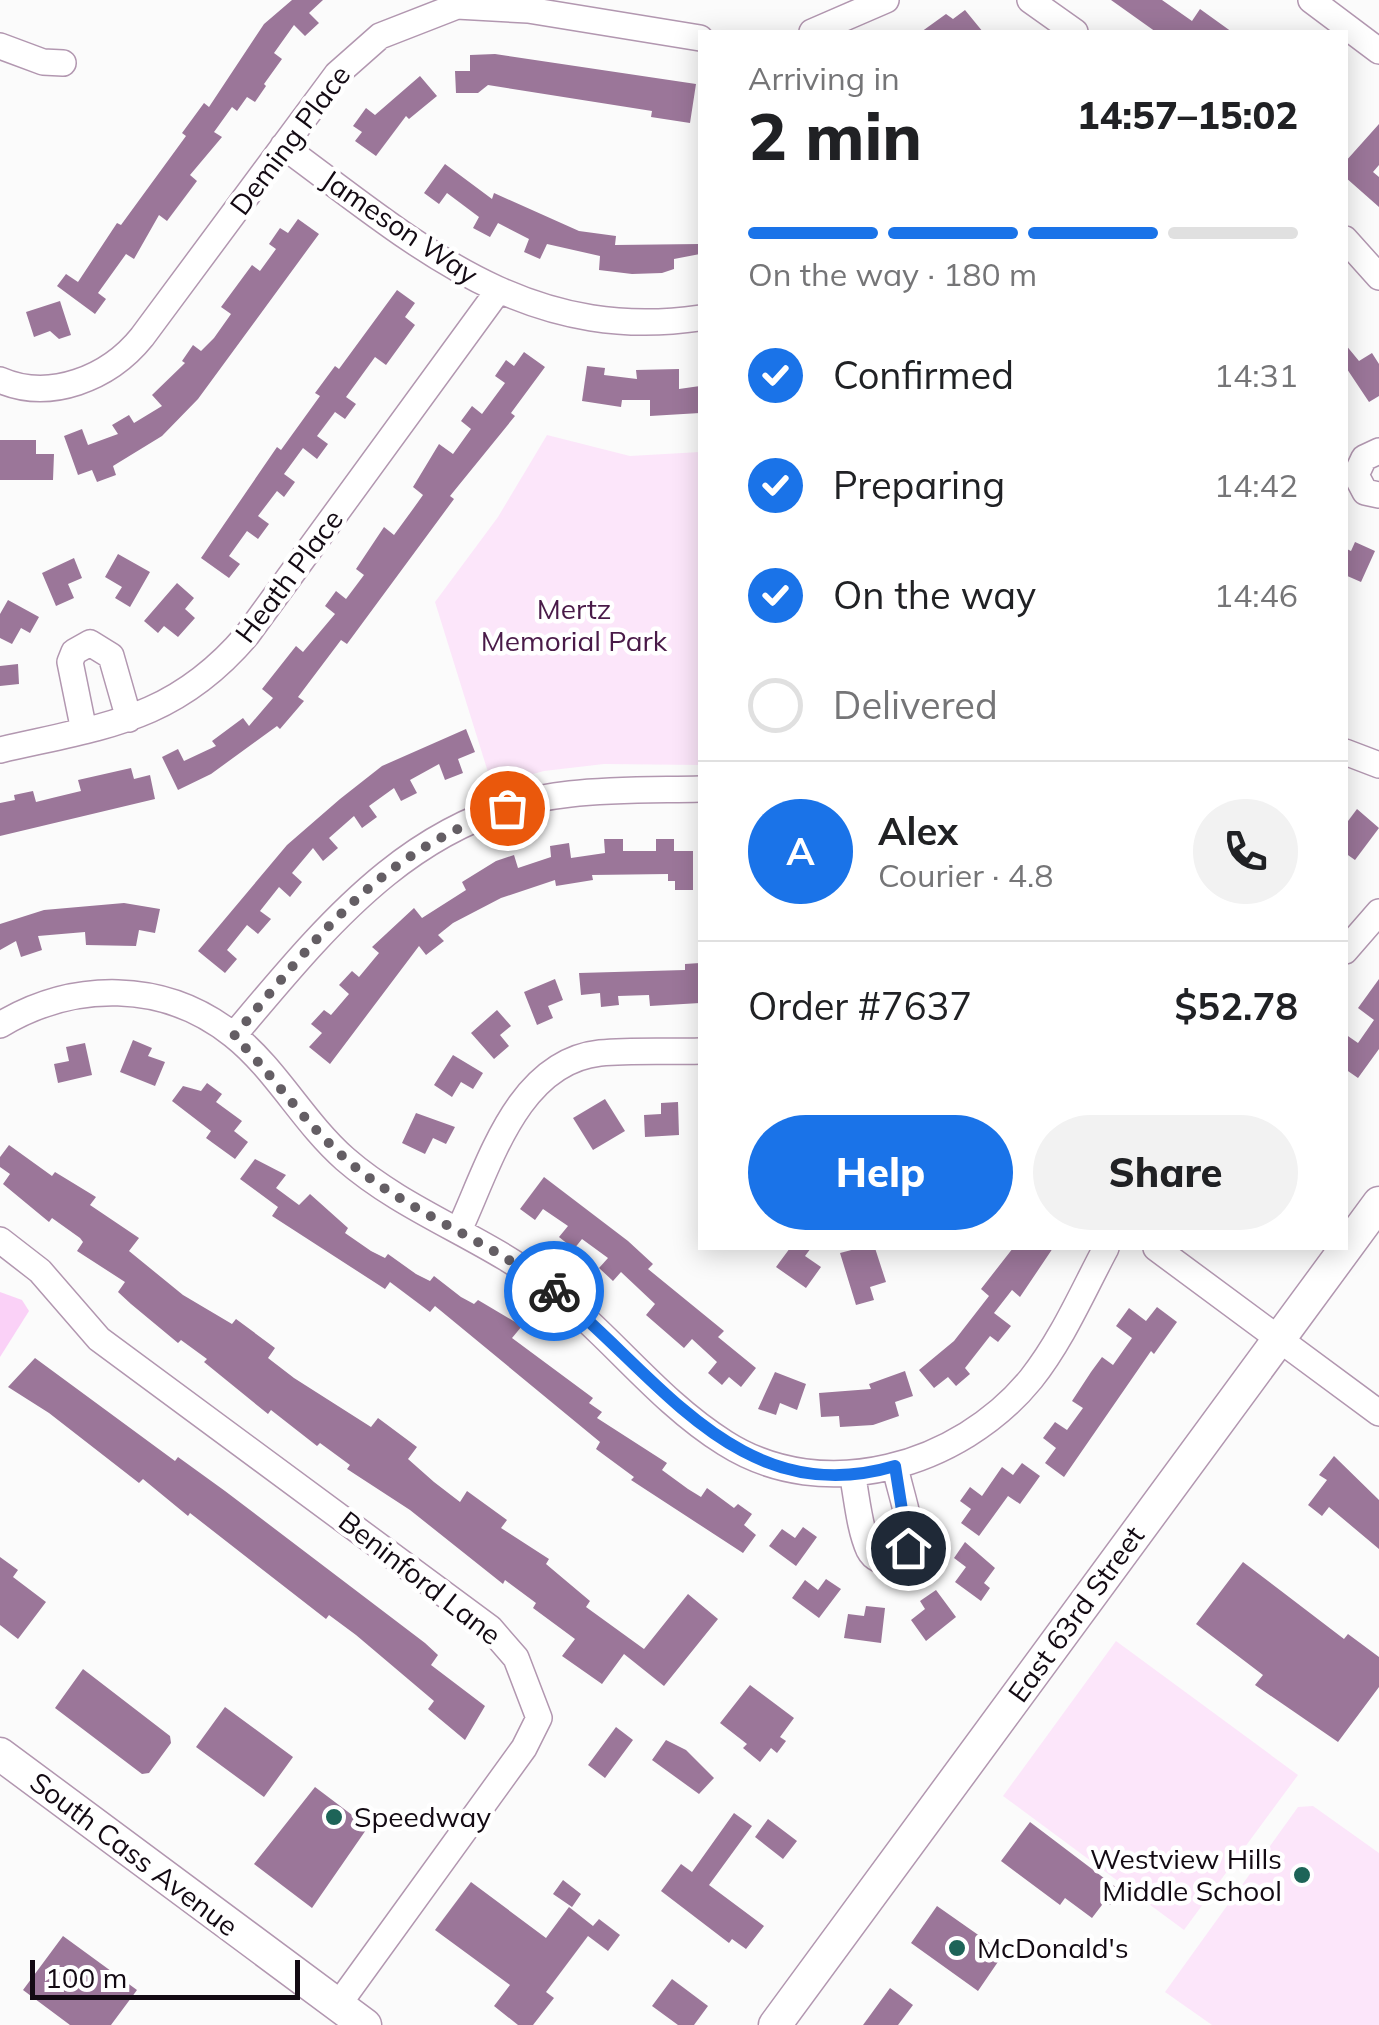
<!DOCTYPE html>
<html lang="en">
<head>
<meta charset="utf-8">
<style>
  body { margin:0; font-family:Mulish,sans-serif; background:#f2f2f2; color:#202124; height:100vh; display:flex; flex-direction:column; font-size:38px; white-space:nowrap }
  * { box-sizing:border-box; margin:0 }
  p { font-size:32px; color:#757577 }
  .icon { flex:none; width:55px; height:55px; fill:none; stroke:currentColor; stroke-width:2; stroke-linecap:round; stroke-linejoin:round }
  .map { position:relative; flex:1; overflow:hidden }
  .side { position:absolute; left:698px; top:30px; width:650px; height:1220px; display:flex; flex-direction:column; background:#fff; border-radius:0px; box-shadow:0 5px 25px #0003 }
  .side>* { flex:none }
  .scale { position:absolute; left:30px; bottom:25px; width:270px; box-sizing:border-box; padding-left:10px; border:5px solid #130a13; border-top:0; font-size:28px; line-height:35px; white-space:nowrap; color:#130a13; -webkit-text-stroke:8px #fff; paint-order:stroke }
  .pin { position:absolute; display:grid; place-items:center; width:85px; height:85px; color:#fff; margin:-42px; border:5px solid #fff; border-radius:50%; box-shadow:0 2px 10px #0007 }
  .courier { position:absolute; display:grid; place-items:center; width:100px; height:100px; margin:-50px; border:8px solid #1a73e8; border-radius:50%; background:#fff; color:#222; box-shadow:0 2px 12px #0007 }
  .head em { font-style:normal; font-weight:800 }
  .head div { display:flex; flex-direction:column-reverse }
  .head { display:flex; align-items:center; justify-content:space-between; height:170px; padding:0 50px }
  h1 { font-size:65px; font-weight:800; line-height:75px }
  .bar { display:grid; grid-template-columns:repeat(4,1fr); gap:15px 10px; align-content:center; height:120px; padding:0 50px }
  .bar i { height:12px; border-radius:8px; background:#e0e0e0 }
  .bar .current { background:#1a73e8 }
  .bar p { grid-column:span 4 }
  .line { display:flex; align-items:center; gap:25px; padding:0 50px; border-top:2px solid #e0e0e0 }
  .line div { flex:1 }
  .round { display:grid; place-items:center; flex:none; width:105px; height:105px; border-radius:52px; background:#f2f2f2 }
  ol { padding:0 50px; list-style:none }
  li { display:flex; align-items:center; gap:30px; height:110px }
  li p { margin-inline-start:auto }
  li .icon { padding:10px; border-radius:50%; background:#1a73e8; color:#fff; stroke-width:4 }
  li:last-child { color:#757577 }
  li i { width:55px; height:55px; border:5px solid #e0e0e0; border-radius:50% }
  .action { display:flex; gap:20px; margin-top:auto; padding:20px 50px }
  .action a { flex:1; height:115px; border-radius:60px; background:#1a73e8; color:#fff; font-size:40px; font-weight:800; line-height:115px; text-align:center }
  .action a+a { background:#f2f2f2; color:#202124 }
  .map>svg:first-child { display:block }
</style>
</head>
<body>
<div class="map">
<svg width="1379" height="2025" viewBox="0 0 1379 2025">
  <rect width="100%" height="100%" fill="#fbfbfb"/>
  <!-- green -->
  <path fill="#fce6fa" d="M547,435L630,456L700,452V765L604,764L544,771L492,785L435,602L498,517Z
    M1116,1641L1298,1775L1184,1930L1003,1796Z
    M1313,1806L1379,1853V2025H1212L1165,1992L1298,1807Z"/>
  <!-- water -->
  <path fill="#fad1f7" d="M0,1292L22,1300L29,1311L0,1357Z"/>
  <!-- building -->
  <path fill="#9b7699" d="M292,0H323L309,13L319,23L305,36L294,25L274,53L282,59L264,84L266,86L255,102L247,97L237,111L232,107L214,132L222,137L190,175L197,181L167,221L159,215L134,259L126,254L98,293L106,299L95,314L57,286L66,274L78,282L117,223L121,225L186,136L182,133L204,103L209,107L264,24Z
    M1111,0H1162L1192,21L1200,9L1232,32H1156Z
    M965,10L983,32H921L946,14L953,19Z
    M495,54L696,84L690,123L651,117L652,111L488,85L478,93H456L455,71H470V55Z
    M420,76L437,96L409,119L406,116L376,156L355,141L362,132L353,126L366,108L375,115Z
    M1379,124V165L1373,172L1379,177V207L1345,177V162Z
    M445,164L492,199L494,193L579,231L616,236L615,245L700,244V254L674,259V269L662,273L632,274L599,270L600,256L547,244L540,259L524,252L529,239L498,223L490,237L473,228L479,217L447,193L439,204L424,193Z
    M298,219L319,234L198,399L162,436L113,466L116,475L97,482L92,470L78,475L64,436L82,429L88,445L118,434L112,425L129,415L134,423L162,406L152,395L185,363L182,361L193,345L201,351L214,338L231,314L221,307L252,265L260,271L276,249L269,244L280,228L288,233Z
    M397,290L415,303L405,317L415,325L386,365L375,357L346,397L356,404L345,419L335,412L317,436L328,444L317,459L303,448L284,474L295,482L284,497L277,491L258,516L269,524L258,539L247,531L229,556L240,564L229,578L201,558L277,447L281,450L320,396L315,393L335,366L339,369Z
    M60,301L71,335L59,339L50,331L34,337L26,312Z
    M1345,344L1359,361L1372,353L1379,364V396L1369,402L1345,366Z
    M524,352L545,367L511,413L515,416L450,496L454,499L347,644L341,640L298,697L304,701L280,729L277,726L211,774L178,790L162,757L178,749L184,761L216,746L212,741L243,718L249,726L273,698L262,689L296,646L303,652L335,614L325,606L336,591L346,599L364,575L356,569L384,527L394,535L413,509L423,495L413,487L439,444L453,454L471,429L461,421L472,406L482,414L505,383L495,376L506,360L514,366Z
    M587,366L605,368L604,375L637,379L636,370L679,369V389L700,386V413L650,416V400H622L621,407L582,401Z
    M0,440H36V454H54L53,480H0Z
    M1355,542L1375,551L1361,582L1345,575V548L1351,551Z
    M118,554L150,572L130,607L115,598L122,587L105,577Z
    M74,558L82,578L68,584L74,598L56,606L42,573Z
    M177,583L194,598L185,609L195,618L178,637L164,626L158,633L144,621Z
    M8,600L39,617L30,633L21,628L12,644L0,638V614Z
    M18,664L19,684L0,686V666Z
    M466,729L475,752L458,759L463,773L445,780L439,764L410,780L417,793L401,801L394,788L369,806L377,817L362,828L354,816L329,838L338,848L323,861L313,848L292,873L302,882L290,897L279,887L260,911L271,919L258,934L247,925L227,950L237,959L225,973L198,951L287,845L340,799L382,766Z
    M131,768L134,779L150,775L155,799L0,836V803L15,800L14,795L33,791L36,802L52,798L81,791L78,780Z
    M1357,809L1379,828L1355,860L1345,853V825Z
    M604,839H623V851H656V839H674V851H693V890H675V881H668V874L592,875L593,880L556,886L555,880L501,898L453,923L438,935L444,941L426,955L419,946L330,1064L309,1047L322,1033L311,1024L324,1010L331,1015L349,994L339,985L352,971L359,977L379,953L372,947L414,908L422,918L466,890L462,882L496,861L514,855L518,868L551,857L550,846L569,843L571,858L605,853Z
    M124,903L160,909L155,933L139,930L136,946L86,945L85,932L38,936L42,950L21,957L16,941L0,950V924L44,910Z
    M700,963V1003L650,1006L649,995L618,996L619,1005L601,1007L600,993L581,995L579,973L685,970V964Z
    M555,979L563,1000L548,1006L553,1018L537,1025L524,992Z
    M1379,979V1049L1358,1078L1345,1069V1034L1358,1043L1374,1020L1358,1008Z
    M497,1010L511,1026L500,1035L509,1046L494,1059L471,1033Z
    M133,1040L152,1048L148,1056L165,1062L155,1086L120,1072Z
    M85,1043L92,1075L58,1083L54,1064L69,1061L66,1047Z
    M453,1055L483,1073L473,1089L461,1082L452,1097L434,1085Z
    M207,1083L222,1094L216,1102L242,1121L234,1131L248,1142L235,1159L206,1138L211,1131L172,1101L183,1086L201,1091Z
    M605,1099L625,1131L593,1150L573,1118Z
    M678,1102L679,1135L645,1137L644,1115L661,1114V1103Z
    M416,1113L455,1127L446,1144L433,1138L425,1154L402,1143Z
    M9,1145L52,1176L55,1172L96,1197L90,1205L139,1238L129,1251L183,1295L232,1324L236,1319L275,1348L268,1358L294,1378L371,1427L378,1418L417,1447L408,1459L434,1482L460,1502L467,1491L507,1520L501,1528L549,1559L546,1564L590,1601L586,1607L644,1649L688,1594L718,1619L664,1686L624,1654L602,1684L562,1656L575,1639L533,1608L536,1603L505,1580L503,1584L410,1510L347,1469L350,1465L320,1443L317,1446L271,1410L268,1414L204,1362L207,1359L181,1340L178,1343L131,1304L118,1292L125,1282L77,1251L83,1242L80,1238L52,1218L49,1222L3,1184L10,1174L0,1167V1157Z
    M255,1159L286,1175L276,1188L299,1205L310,1194L348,1228L345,1233L371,1251L385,1258L388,1254L416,1274L430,1281L434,1276L461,1297L474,1304L478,1300L522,1326L512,1338L593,1398L589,1403L602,1412L597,1418L667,1463L662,1470L688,1489L701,1497L707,1488L734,1508L738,1504L752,1514L744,1525L756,1535L743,1553L631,1480L634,1477L596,1449L600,1442L435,1306L430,1312L390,1282L385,1289L272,1216L278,1207L240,1179Z
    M544,1177L628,1241L653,1264L648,1269L724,1331L718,1337L756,1368L741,1387L729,1377L722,1385L708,1373L717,1362L692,1339L684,1348L646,1315L655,1304L621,1272L613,1281L599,1268L608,1258L582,1239L574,1249L559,1237L568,1226L543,1209L535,1220L520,1209Z
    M790,1248H811L805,1256L821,1267L806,1288L776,1267Z
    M859,1248H875L886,1282L870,1287L874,1300L856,1305L840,1253Z
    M1013,1248H1053L1020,1297L1012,1290L994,1313L1011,1326L998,1342L990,1336L965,1368L970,1374L956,1386L948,1377L934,1388L919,1370L954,1341L989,1296L981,1289Z
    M1157,1307L1177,1322L1154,1354L1151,1351L1064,1477L1045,1463L1056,1448L1043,1438L1055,1422L1067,1430L1083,1408L1072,1401L1091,1372L1102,1357L1113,1365L1132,1338L1116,1326L1129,1308L1146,1321Z
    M35,1358L175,1461L178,1457L225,1491L425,1643L438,1655L431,1665L485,1706L465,1740L428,1709L434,1701L356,1635L329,1615L326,1619L190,1513L188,1516L143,1479L139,1483L49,1413L8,1387Z
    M905,1371L913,1396L895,1402L899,1416L873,1425L840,1427L839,1416L821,1417L819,1393L871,1389L869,1384Z
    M775,1372L806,1384L797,1410L780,1403L776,1415L758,1409Z
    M1334,1456L1379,1500V1549L1329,1507L1322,1516L1308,1505L1327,1480L1319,1475Z
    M1022,1463L1040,1476L1020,1504L1008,1496L979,1536L961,1523L971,1509L960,1501L970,1487L982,1496L1002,1467L1013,1475Z
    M803,1527L817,1537L796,1566L769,1546L782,1529L795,1538Z
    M965,1542L995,1568L984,1583L990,1588L981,1601L955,1582L966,1567L954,1558Z
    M0,1557L18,1570L13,1577L46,1602L18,1639L0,1625Z
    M1243,1562L1344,1639L1348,1634L1379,1657V1687L1338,1742L1255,1685L1263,1675L1196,1624Z
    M826,1579L841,1589L819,1618L792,1598L805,1580L818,1590Z
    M936,1590L956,1617L926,1641L911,1620L925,1609L920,1601Z
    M866,1606L885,1608L881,1643L844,1638L848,1614L864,1616Z
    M83,1669L170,1736L171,1743L149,1773L142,1774L55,1708Z
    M750,1685L794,1718L780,1737L786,1741L777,1753L771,1748L760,1762L743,1748L747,1744L720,1723Z
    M225,1707L293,1757L264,1797L196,1747Z
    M616,1727L633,1740L605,1778L588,1765Z
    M666,1740L686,1750L714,1778L699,1794L652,1760Z
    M315,1787L368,1827L312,1908L254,1864Z
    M734,1813L752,1826L709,1885L764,1926L746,1949L732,1939L729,1943L661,1891L681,1864L692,1872Z
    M768,1819L797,1841L783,1859L755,1837Z
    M1030,1822L1121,1891L1110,1905L1105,1901L1092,1918L1065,1898L1060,1905L1001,1861Z
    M563,1880L581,1894L572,1907L553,1894Z
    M471,1882L546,1938L569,1907L593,1926L599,1919L620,1935L608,1951L588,1936L546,1992L554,1998L533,2025H518L494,2006L510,1985L435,1930Z
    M937,1906L1004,1953L978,1991L911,1943Z
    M63,1936L137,1990L111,2025H70L23,1990Z
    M672,1979L708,2006L694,2025H678L652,2006Z
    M890,1988L913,2005L898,2025H863Z"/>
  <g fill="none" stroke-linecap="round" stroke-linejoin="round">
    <!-- minor casing -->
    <g stroke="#b297b0" stroke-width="28">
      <path id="minor" d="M1030,0L1075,32
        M1311,0L1379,51
        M812,32L886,0
        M0,46L43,62L63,63
        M283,146C414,242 523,344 700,318
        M1345,239L1379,277
        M0,380C50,402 109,378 142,337L337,74L380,36L457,6L528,10L700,38
        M1379,451L1364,458L1356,475L1365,492L1379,495
        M84,731L70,662L74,652L90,643L111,656L129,719
        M0,750C103,726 174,721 247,635L498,291
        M1345,752L1379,765
        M1345,951L1379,912
        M0,1025C73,981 164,980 233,1035C276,1069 303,1122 345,1159C408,1214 490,1239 555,1292C614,1340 661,1403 725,1443C824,1506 960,1466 1031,1379C1062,1340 1083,1291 1106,1248
        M234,1035C326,926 417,810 570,794C613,789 657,790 700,789
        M459,1230C489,1166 517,1062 600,1053C633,1050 667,1052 700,1051
        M0,1240L40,1271L99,1339L490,1628L516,1658L539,1718L524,1748L338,2005
        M1156,1248L1379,1413
        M852,1473C857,1497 859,1528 869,1550C878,1568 907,1564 909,1543C912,1520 899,1489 895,1466"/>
    </g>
    <!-- major casing -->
    <g stroke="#b297b0" stroke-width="35">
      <path id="major" d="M0,1754L365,2025
        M775,2025L1379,1203"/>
    </g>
    <!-- minor -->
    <use href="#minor" stroke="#fff" stroke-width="25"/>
    <!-- major -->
    <use href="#major" stroke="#fff" stroke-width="32"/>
  </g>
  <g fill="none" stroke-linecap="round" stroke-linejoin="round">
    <!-- done -->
    <path stroke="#645e64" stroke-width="10" stroke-dasharray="0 18" d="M507,808C377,855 320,934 234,1036C277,1079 309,1131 359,1170C419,1217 493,1243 554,1291"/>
    <!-- route -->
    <path stroke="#1a73e8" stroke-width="12" d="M554,1291C658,1374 739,1512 895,1466L908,1548"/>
  </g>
  <!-- markers -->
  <g fill="#1e6458" stroke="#fff" stroke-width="4">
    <circle cx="334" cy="1817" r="10"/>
    <circle cx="1302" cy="1875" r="10"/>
    <circle cx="957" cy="1948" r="10"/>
  </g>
  <g text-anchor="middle" stroke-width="9" stroke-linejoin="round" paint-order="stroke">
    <!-- street labels -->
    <g font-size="28" fill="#130a13" stroke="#fff">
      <text transform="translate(290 140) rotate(-53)" y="10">Deming Place</text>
      <text transform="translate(400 227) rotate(34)" y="10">Jameson Way</text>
      <text transform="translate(289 576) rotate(-53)" y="10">Heath Place</text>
      <text transform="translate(420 1578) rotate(38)" y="10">Beninford Lane</text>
      <text transform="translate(1076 1614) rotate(-54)" y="10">East 63rd Street</text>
      <text transform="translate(134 1854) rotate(37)" y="10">South Cass Avenue</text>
    </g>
    <!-- park labels -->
    <g font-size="28" fill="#491a48" stroke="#fff">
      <text x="574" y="619">Mertz<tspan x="574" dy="32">Memorial Park</tspan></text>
    </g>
    <!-- poi labels -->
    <g font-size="28" fill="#130a13" stroke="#fff" text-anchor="start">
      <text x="354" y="1827">Speedway</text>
      <text x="1282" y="1869" text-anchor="end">Westview Hills<tspan x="1282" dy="32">Middle School</tspan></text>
      <text x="977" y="1958">McDonald's</text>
    </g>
  </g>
</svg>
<div class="scale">100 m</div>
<div class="pin" style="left:507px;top:808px;background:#ea580c"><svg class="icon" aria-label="bag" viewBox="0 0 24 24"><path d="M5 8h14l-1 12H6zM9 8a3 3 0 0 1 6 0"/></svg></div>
<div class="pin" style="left:908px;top:1548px;background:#1f2937"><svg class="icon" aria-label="home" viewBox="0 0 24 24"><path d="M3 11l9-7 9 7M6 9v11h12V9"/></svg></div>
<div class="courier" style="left:554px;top:1291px"><svg class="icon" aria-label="bike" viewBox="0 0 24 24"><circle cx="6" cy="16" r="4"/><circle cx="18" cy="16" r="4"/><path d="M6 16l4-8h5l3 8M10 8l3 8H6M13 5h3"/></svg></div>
<section class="side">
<div class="head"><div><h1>2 min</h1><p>Arriving in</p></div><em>14:57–15:02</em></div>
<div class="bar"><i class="current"></i><i class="current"></i><i class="current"></i><i></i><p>On the way · 180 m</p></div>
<ol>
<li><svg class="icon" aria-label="check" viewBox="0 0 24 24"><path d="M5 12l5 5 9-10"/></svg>Confirmed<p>14:31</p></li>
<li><svg class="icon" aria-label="check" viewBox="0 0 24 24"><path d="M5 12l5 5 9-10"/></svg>Preparing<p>14:42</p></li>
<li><svg class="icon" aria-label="check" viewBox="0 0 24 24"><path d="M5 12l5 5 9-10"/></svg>On the way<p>14:46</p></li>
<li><i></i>Delivered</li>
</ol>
<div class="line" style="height:180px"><b class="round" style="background:#1a73e8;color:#fff">A</b><div><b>Alex</b><p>Courier · 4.8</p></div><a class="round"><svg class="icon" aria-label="phone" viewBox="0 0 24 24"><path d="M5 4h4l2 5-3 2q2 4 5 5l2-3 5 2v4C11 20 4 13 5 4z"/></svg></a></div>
<div class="line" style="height:130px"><div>Order #7637</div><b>$52.78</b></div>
<div class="action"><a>Help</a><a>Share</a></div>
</section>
</div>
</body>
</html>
